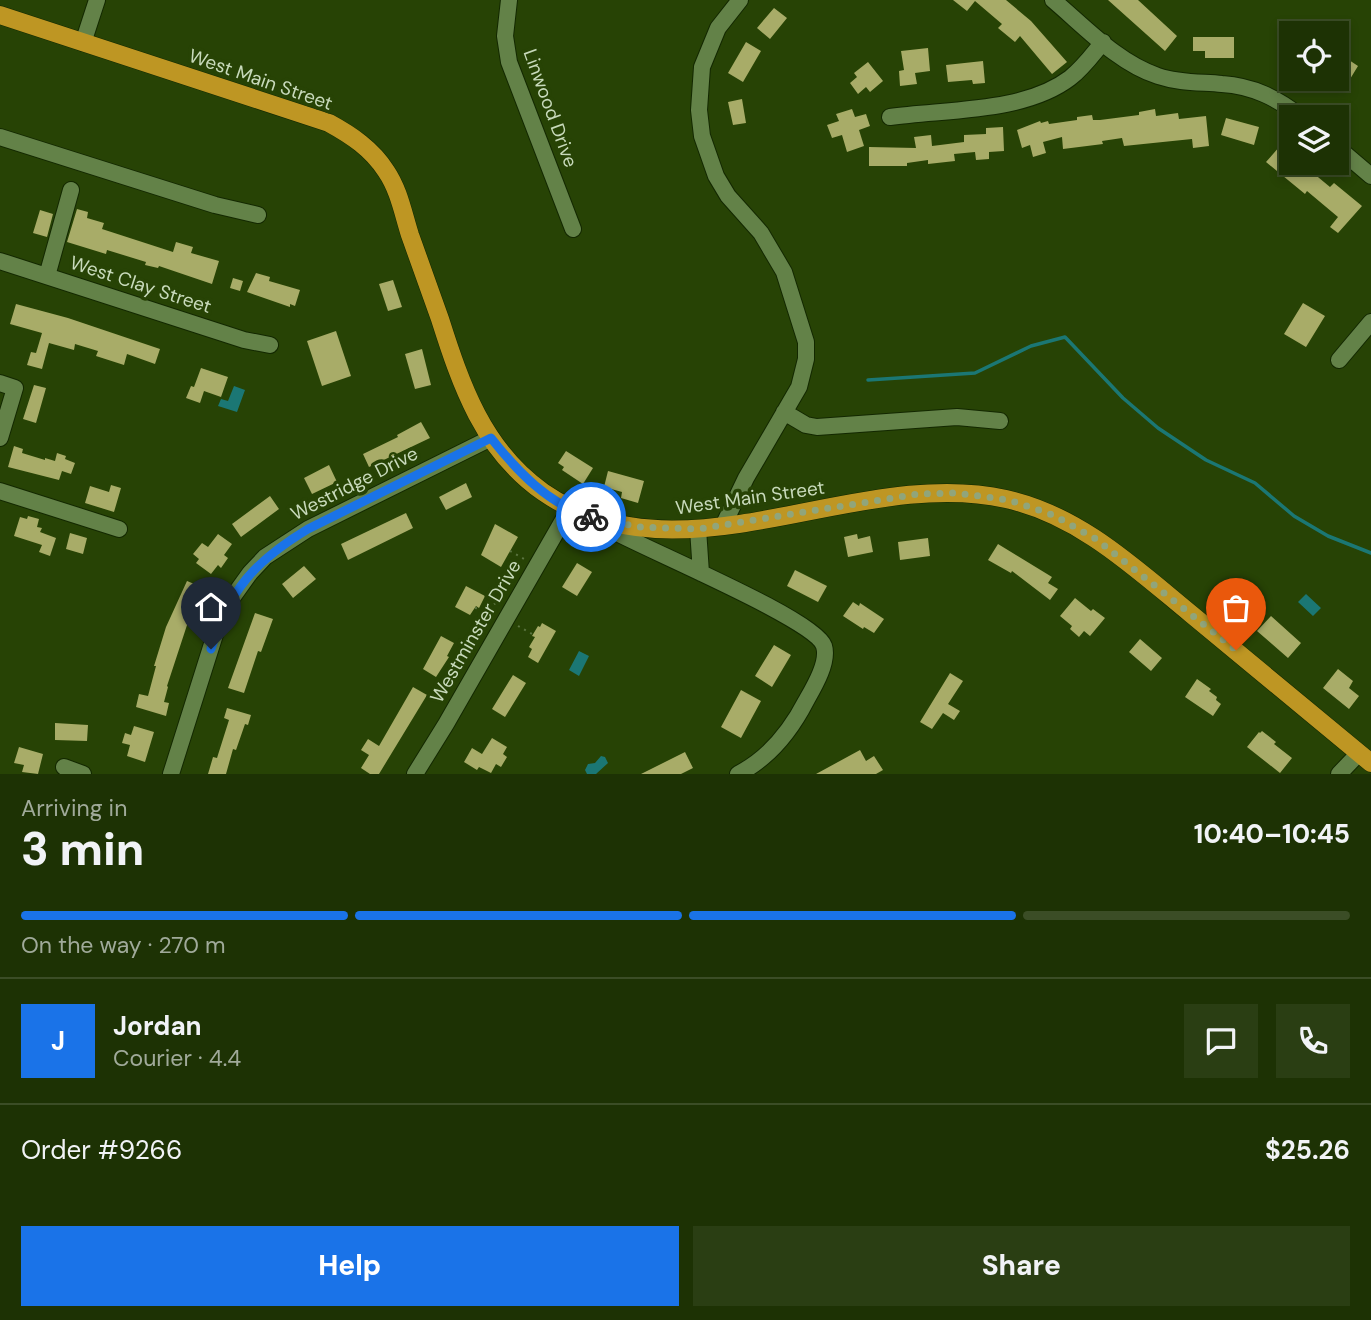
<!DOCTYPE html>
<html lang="en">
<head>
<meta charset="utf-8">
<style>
  body { margin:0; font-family:"DM Sans",sans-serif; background:#2a3e13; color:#f1f3f6; height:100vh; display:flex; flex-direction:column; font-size:26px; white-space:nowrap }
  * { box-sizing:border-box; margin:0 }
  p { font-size:23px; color:#a0aa9a }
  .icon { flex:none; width:38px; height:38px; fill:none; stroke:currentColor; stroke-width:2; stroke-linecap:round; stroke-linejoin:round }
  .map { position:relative; height:774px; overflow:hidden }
  .details { display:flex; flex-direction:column; background:#1d3204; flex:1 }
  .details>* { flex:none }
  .controls { position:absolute; left:1279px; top:21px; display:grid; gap:14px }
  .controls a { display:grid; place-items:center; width:70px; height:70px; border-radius:0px; background:#1d3204; box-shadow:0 4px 10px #0003,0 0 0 2px #3b4d26; font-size:35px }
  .pin { position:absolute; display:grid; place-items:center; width:60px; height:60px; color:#fff; margin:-72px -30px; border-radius:50% 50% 50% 0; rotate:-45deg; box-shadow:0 0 7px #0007 }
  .pin .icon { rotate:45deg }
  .courier { position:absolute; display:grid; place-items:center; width:70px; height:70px; margin:-35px; border:5px solid #1a73e8; border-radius:50%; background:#fff; color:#222; box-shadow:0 2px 9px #0007 }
  .headline em { font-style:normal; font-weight:800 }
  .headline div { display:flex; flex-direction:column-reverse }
  .headline { display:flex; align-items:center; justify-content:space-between; height:119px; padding:0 21px }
  h1 { font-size:46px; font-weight:800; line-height:52px }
  .bar { display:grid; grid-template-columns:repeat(4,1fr); gap:10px 7px; align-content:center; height:84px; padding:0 21px }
  .bar i { height:9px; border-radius:5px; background:#3b4d26 }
  .bar .on { background:#1a73e8 }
  .bar p { grid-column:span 4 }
  .line { display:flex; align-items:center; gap:18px; padding:0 21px; border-top:2px solid #3b4d26 }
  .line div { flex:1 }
  .round { display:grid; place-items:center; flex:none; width:74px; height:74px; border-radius:0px; background:#2a3e13 }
  .primary-button { display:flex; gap:14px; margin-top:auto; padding:14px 21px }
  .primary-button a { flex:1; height:80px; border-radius:0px; background:#1a73e8; color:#fff; font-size:28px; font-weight:800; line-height:80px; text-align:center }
  .primary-button a+a { background:#2a3e13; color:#f1f3f6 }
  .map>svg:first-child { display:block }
</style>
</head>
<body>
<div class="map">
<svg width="1371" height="774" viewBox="0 0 1371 774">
  <rect width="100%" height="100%" fill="#274305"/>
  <!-- water -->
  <path fill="#1b7774" d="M234,386L245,390L237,412L218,406L221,399L228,401Z
    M1306,594L1321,608L1313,616L1298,602Z
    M579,651L589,656L579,676L569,670Z
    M601,756L605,757L608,763L596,774H587L585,770L588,764L595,763Z"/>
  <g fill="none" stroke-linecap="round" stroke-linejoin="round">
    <!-- stream -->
    <path stroke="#1b7774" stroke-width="3.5" d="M868,380L975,373L1031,346L1065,337L1123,398L1158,428L1206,460L1255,483L1294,516L1328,536L1371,553"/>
  </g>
  <!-- building -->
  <path fill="#a8ac68" d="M953,0H1006L1031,21L1067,62L1052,74L1020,36L1015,42L998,28L1002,24L975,1L967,11Z
    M1108,0H1138L1177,36L1165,51Z
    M774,8L787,18L770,39L757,28Z
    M1193,37H1234V58H1205V51H1193Z
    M746,42L761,51L743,82L728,73Z
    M928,48L930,71L915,73L917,84L900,86L899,71L904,70L901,51Z
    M1337,52L1358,66L1347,84L1337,78Z
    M983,61L985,83L973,84L972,80L948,82L946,65Z
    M868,62L883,81L870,92L866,87L858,94L850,83L857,77L854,73Z
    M742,99L746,123L733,125L728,102Z
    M852,109L855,117L866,114L870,126L859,130L864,146L847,152L842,135L832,138L827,125L839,121L836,114Z
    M1155,109L1156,116L1178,113L1179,119L1206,116L1209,146L1193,148L1192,139L1124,146L1122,138L1102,141L1103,144L1063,149L1062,137L1043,142L1046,153L1033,157L1030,145L1022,148L1017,130L1040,121L1041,123L1048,121L1049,124L1077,120V117L1092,115L1093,120H1100L1139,115V112Z
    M1226,118L1259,127L1254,145L1221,135Z
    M1003,127L1004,151L989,152V159L976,160L975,152L954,154L955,161L928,164V160L907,163V166H869V147L916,148L914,137L931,135L932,146L964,142V135L986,134V128Z
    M1280,146L1292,155V163H1301L1330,187L1334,183L1362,206L1338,233L1330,227L1338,217L1307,191L1305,194L1266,162Z
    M77,209L88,212L87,218L104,223L102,229L173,252L176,242L193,247L191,253L219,261L212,284L159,266L158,268L145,265L146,262L107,250L106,254L67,242Z
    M40,210L53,214L47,237L33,233Z
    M256,273L270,277L269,281L300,290L295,306L290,304V307L247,292Z
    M233,278L243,281L240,291L230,288Z
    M393,280L402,307L388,311L379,284Z
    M1303,303L1325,316L1306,347L1284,334Z
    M16,304L68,318L160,349L155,364L127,354L124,365L96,356L98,351L75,344L74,350L49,343L42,369L27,365L31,352L36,353L42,333L10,324Z
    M336,331L351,376L322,386L307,341Z
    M422,349L431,385L415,389L405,354Z
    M201,368L228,377L221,397L204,391L200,403L186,398L191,386L194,387Z
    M34,385L46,388L36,423L23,419Z
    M421,422L430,438L369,467L363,454L398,437L397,435Z
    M14,446L23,449L22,453L45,460V458L55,461L57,453L66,456L65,459L75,463L71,474L62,471L59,480L8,467Z
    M566,451L593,468L583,484L562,470L564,467L558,463Z
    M329,465L337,482L312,494L304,478Z
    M608,471L644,481L638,503L621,498L622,492L604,487Z
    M466,483L472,497L446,510L439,497Z
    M111,485L121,488L114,512L85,503L90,486L109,492Z
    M270,496L279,509L241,537L232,524Z
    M406,513L413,528L348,560L341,544Z
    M28,516L39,519L37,527L42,528L40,532L56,538L50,556L39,552L42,545L14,536L20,517L27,519Z
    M495,524L518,537L501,567L481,555Z
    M70,533L87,538L83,554L66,549Z
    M218,534L232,544L224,555L228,558L221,568L218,565L211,574L196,563L199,559L193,554L202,543L208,547Z
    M857,534L858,539L870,536L873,552L848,557L844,537Z
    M928,538L930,556L900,560L898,542Z
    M998,544L1052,577L1048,583L1058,589L1050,600L1012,571L1011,573L988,560Z
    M577,563L592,572L577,596L562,587Z
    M304,566L316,579L293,598L282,584Z
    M795,570L827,586L818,602L787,586Z
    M187,581L204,588L190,620L189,619L167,686L168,687L164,702L169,703L166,716L136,707L139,694L148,696L156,666H154L166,627Z
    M466,586L485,596L479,608L476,606L470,615L455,607Z
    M1075,598L1091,611L1093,609L1105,618L1090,636L1084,631L1079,637L1070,629L1072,626L1060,616Z
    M853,602L859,606L860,603L884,619L874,633L864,627L863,629L843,616Z
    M255,613L273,619L261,652L258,651L244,693L228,688Z
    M1271,616L1301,643L1288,658L1257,631Z
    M542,623L556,631L538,663L528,657L532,649L529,647L535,637L532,636L538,626L540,627Z
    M441,636L454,643L447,656L449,657L436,677L423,669Z
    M1140,639L1162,658L1151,671L1129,652Z
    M774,645L791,655L772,687L755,676Z
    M1338,669L1353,681L1349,688L1359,696L1349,709L1323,688Z
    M950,673L963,681L948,704L960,711L954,720L943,713L932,729L920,722Z
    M513,675L526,683L505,717L492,709Z
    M1197,679L1211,689L1209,691L1217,697L1216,700L1221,704L1213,716L1185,697Z
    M413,687L427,695L379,774H370L361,768L369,755L361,750L368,739L379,746Z
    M741,690L761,701L741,738L721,727Z
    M227,708L251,715L248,725L245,724L236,750L233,749L226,774H208L213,757L217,758L229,720L224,718Z
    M55,723L88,725L87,741L55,740Z
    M134,726L154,732L145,762L127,756L130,745L122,743L125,733L131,735Z
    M1262,731L1276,742L1274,744L1292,758L1280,773L1247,747L1259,732L1260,733Z
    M492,738L507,747L503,754L507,757L501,767L496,764L491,773L479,767L477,770L464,762L472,748L482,754Z
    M19,747L43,754L38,774L22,772L24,765L14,763Z
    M860,750L866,761L874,756L883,770L876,774H816Z
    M685,752L693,768L681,774H641Z"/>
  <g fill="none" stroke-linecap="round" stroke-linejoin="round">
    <!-- minor casing -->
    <g stroke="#132800" stroke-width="18">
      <path id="minor" d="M509,0L505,36L509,62L573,229
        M1053,0C1085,27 1118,63 1158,76C1179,83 1200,82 1222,84C1253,86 1277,98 1301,117
        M83,43L97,0
        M890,117C946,109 1024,113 1070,78C1083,68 1093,54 1103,42
        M0,137L215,205L258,215
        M1337,147L1371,176
        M0,261L244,340L270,345
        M47,276L71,190
        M1339,360L1371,322
        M0,383L15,388L0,438
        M784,412L806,425L817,427L957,417L1000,421
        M0,491L119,529
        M594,521C629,543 815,618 824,646C829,662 814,687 806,701C790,732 769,758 738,774
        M723,526L746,478L799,387L806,359V342L784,272L761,233L728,196L716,176L702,136L699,110L702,67L718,28L740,0
        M698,529L701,573
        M64,767L83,774
        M171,774L218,625L227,605L250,573L265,557L308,529L491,438
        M415,774L446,724L570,508
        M1339,774L1359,753"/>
    </g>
    <!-- major casing -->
    <g stroke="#132800" stroke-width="19">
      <path id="major" d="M0,15L329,123C351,135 372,149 386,171C399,190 403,213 410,235C420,263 430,291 440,319C461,385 483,450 543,492C682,588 856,465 1006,499C1079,515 1135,568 1191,614C1251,663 1311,713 1371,763"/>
    </g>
    <!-- path -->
    <path stroke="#5b7440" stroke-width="2" stroke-dasharray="2 5" stroke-linecap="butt" d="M510,551L524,559
      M475,608L486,610L500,600
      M518,626L532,634"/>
    <!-- minor -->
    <use href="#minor" stroke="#638248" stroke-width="16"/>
    <!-- major -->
    <use href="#major" stroke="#be9623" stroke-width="18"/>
  </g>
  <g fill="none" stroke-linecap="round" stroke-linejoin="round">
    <!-- done -->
    <path stroke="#90a57b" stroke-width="7" stroke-dasharray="0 12.6" d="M591,517L638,527L698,529L918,494L956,493L1009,500L1053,515L1096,539L1236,650"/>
    <!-- route -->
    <path stroke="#1a73e8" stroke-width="9" d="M211,649C229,590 255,561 308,529L491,438C517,471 549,505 591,517"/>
  </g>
  <g text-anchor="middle" stroke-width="7" stroke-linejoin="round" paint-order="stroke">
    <!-- street labels -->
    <g font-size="19" fill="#c8dabb" stroke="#274305">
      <text transform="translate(261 79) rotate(19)" y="7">West Main Street</text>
      <text transform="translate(551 108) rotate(70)" y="7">Linwood Drive</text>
      <text transform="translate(141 284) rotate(18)" y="7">West Clay Street</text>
      <text transform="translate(354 483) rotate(-27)" y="7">Westridge Drive</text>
      <text transform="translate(750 497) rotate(-8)" y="7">West Main Street</text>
      <text transform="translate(475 631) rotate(-60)" y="7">Westminster Drive</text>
    </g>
  </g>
</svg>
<div class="controls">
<a><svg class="icon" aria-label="locate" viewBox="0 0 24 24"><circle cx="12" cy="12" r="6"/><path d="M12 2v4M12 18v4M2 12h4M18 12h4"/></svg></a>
<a><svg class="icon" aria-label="layers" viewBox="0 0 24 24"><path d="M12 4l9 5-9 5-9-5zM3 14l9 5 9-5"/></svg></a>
</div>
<div class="pin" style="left:1236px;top:650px;background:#ea580c"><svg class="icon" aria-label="bag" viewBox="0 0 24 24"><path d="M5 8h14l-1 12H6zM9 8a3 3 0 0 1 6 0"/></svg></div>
<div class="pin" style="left:211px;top:649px;background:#1f2937"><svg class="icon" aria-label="home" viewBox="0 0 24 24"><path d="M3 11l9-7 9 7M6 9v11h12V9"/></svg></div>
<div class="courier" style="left:591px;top:517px"><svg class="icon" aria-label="bike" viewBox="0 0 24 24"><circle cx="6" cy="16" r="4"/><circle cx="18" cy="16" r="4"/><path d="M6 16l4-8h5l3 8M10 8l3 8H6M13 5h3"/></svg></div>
</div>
<section class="details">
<div class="headline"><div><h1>3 min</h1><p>Arriving in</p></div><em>10:40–10:45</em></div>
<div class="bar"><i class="on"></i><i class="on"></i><i class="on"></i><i></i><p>On the way · 270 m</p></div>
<div class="line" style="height:126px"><b class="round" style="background:#1a73e8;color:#fff">J</b><div><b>Jordan</b><p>Courier · 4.4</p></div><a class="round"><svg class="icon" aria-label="chat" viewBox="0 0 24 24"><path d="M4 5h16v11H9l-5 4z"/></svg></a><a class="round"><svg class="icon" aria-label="phone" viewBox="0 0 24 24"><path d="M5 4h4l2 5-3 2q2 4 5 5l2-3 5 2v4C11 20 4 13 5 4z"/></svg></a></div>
<div class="line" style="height:91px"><div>Order #9266</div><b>$25.26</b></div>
<div class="primary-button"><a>Help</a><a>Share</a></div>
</section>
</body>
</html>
